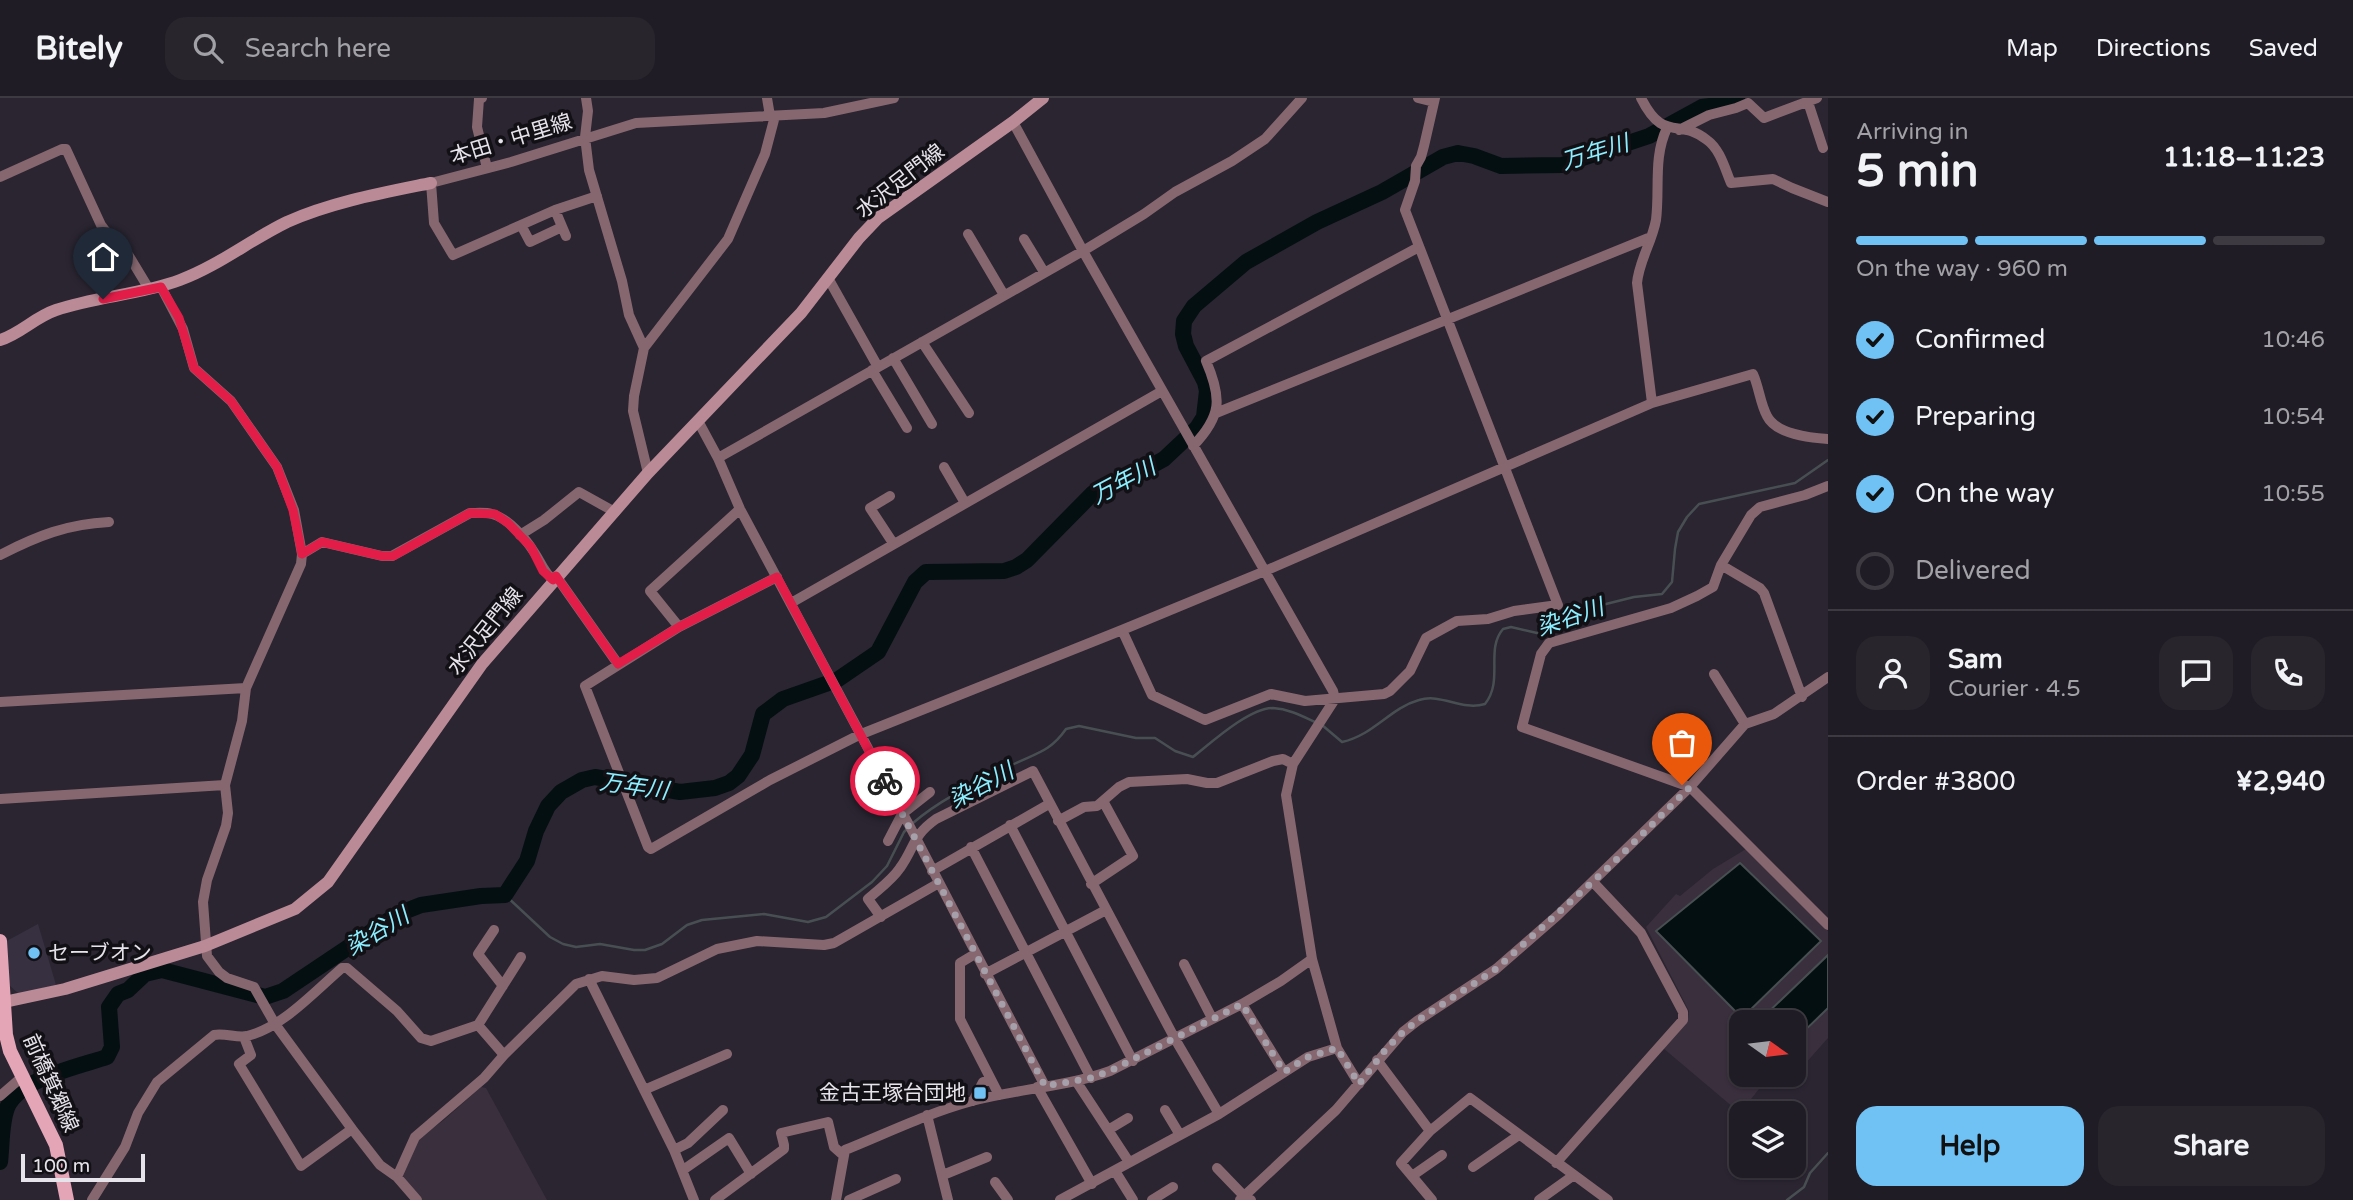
<!DOCTYPE html>
<html lang="en">
<head>
<meta charset="utf-8">
<style>
  body { margin:0; font-family:"Varela Round","Noto Sans JP",sans-serif; background:#28252d; color:#f1f3f6; height:100vh; display:flex; flex-direction:column; font-size:26px; white-space:nowrap }
  * { box-sizing:border-box; margin:0 }
  p { font-size:23px; color:#a2a1a7 }
  .icon { flex:none; width:38px; height:38px; fill:none; stroke:currentColor; stroke-width:2; stroke-linecap:round; stroke-linejoin:round }
  .map { position:relative; flex:1; overflow:hidden }
  .sheet { display:flex; flex-direction:column; background:#201c25; width:525px }
  .sheet>* { flex:none }
  .needle { width:46px; rotate:104deg }
  .buttons { position:absolute; left:1729px; top:912px; display:grid; gap:14px }
  .buttons a { display:grid; place-items:center; width:77px; height:77px; border-radius:14px; background:#201c25; box-shadow:0 2px 5px #0004,0 0 0 2px #3d3a42; font-size:35px }
  .scale { position:absolute; left:21px; bottom:18px; width:124px; box-sizing:border-box; padding-left:7px; border:4px solid #e7e3eb; border-top:0; font-size:19px; line-height:24px; white-space:nowrap; color:#e7e3eb; -webkit-text-stroke:5px #121015; paint-order:stroke }
  .pin { position:absolute; display:grid; place-items:center; width:60px; height:60px; color:#fff; margin:-72px -30px; border-radius:50% 50% 50% 0; rotate:-45deg; box-shadow:0 0 7px #0007 }
  .pin .icon { rotate:45deg }
  .courier { position:absolute; display:grid; place-items:center; width:70px; height:70px; margin:-35px; border:5px solid #e11d48; border-radius:50%; background:#fff; color:#222; box-shadow:0 2px 9px #0007 }
  .overview em { font-style:normal; font-weight:700 }
  .overview div { display:flex; flex-direction:column-reverse }
  .overview { display:flex; align-items:center; justify-content:space-between; height:119px; padding:0 28px }
  h1 { font-size:46px; font-weight:700; line-height:52px }
  .bar { display:grid; grid-template-columns:repeat(4,1fr); gap:10px 7px; align-content:center; height:84px; padding:0 28px }
  .bar i { height:9px; border-radius:5px; background:#3d3a42 }
  .bar .selected { background:#70c1f4 }
  .bar p { grid-column:span 4 }
  .line { display:flex; align-items:center; gap:18px; padding:0 28px; border-top:2px solid #3d3a42 }
  .line div { flex:1 }
  .round { display:grid; place-items:center; flex:none; width:74px; height:74px; border-radius:21px; background:#28252d }
  ol { padding:0 28px; list-style:none }
  li { display:flex; align-items:center; gap:21px; height:77px }
  li p { margin-inline-start:auto }
  li .icon { padding:7px; border-radius:50%; background:#70c1f4; color:#111; stroke-width:4 }
  li:last-child { color:#a2a1a7 }
  li i { width:38px; height:38px; border:4px solid #3d3a42; border-radius:50% }
  .button { display:flex; gap:14px; margin-top:auto; padding:14px 28px }
  .button a { flex:1; height:80px; border-radius:21px; background:#70c1f4; color:#111; font-size:28px; font-weight:700; line-height:80px; text-align:center }
  .button a+a { background:#28252d; color:#f1f3f6 }
  header { display:flex; align-items:center; gap:42px; box-sizing:border-box; height:98px; padding:0 35px; background:#201c25; border-bottom:2px solid #3d3a42 }
  header strong { font-size:33px }
  nav { display:flex; gap:38px; margin-inline-start:auto; font-size:24px }
  .search { width:490px; height:63px; background:#28252d; display:flex; align-items:center; gap:18px; box-sizing:border-box; padding:0 24px; border-radius:21px; color:#a2a1a7; font-size:26px }
  main { display:flex; flex:1; min-height:0 }
  .map>svg:first-child { display:block }
</style>
</head>
<body>
<header>
<strong>Bitely</strong>
<div class="search"><svg class="icon" aria-label="search" viewBox="0 0 24 24"><circle cx="10" cy="10" r="6"/><path d="M15 15l6 6"/></svg>Search here</div>
<nav><a>Map</a><a>Directions</a><a>Saved</a></nav>
</header>
<main>
<div class="map">
<svg width="1828" height="1102" viewBox="0 0 1828 1102">
  <rect width="100%" height="100%" fill="#2a2531"/>
  <!-- built -->
  <path fill="#373040" d="M38,826L56,887L19,896L8,886L3,845Z"/>
  <!-- industrial -->
  <path fill="#3a2f3d" d="M1746,751L1828,833V940L1797,975L1794,974V924H1741V976L1770,977L1740,1015L1663,950L1688,920L1689,913L1646,829L1676,796L1680,798L1713,771Z
    M481,989L486,990L547,1102H422L402,1079L416,1042L444,1022Z"/>
  <!-- water -->
  <path fill="#040f11" stroke="#484f52" stroke-width="2" d="M1740,765L1821,843L1742,920L1656,833Z
    M1828,857V910L1794,943V924H1758Z"/>
  <g fill="none" stroke-linecap="round" stroke-linejoin="round">
    <!-- stream -->
    <path stroke="#484f52" stroke-width="2.5" d="M1322,627L1342,644C1374,637 1390,610 1419,602C1442,595 1461,613 1485,606C1504,582 1485,552 1503,531L1511,529L1537,535L1582,520L1606,506L1634,499L1662,496L1672,484L1675,451L1678,434L1687,419L1699,406L1795,385L1828,362
      M913,725C942,700 978,684 1012,667C1036,655 1050,654 1066,631L1079,628L1136,640H1155L1175,653L1193,659C1212,644 1249,610 1273,610C1289,611 1302,618 1315,624
      M505,797L550,839L563,846L576,849L600,846L634,852H645L662,846L687,827L702,822L764,816L808,824L826,819L872,784L887,768L904,734L908,730
      M1787,1102L1804,1089L1810,1075L1828,1055"/>
    <!-- river -->
    <path stroke="#040f11" stroke-width="16" d="M0,1064C2,1048 1,1026 7,1010C18,981 80,968 107,959L112,949L109,909L118,896L128,892L145,876L162,872L265,899L283,893L398,816L421,807L481,798L505,797L527,763L536,733L548,708L561,694L582,682L595,679L680,694L715,690L729,685L738,678L752,657L763,616L783,601L837,582L878,554L915,484L926,474L1004,473L1016,469L1027,462L1093,395L1131,379L1164,361L1197,330L1204,319L1207,293L1205,284L1186,248L1183,236L1184,223L1194,208L1246,164L1317,124L1382,94L1443,59L1458,55L1474,58L1501,68L1562,67L1649,38L1702,9L1717,7L1737,0"/>
    <!-- street -->
    <path stroke="#86676f" stroke-width="10" d="M482,0L479,1L477,29L487,70
      M586,0L588,13L585,39L589,72L622,183L629,217L644,250L634,298L633,313L648,375
      M767,0L770,18
      M1418,0L1434,4
      M1641,0C1664,46 1679,19 1707,42C1720,51 1725,71 1731,85L1773,81L1792,90L1828,104
      M1808,4L1823,50
      M1013,24L1083,153L1333,593L1335,601L1293,666L1286,697L1312,861L1337,950L1359,986
      M1679,32L1709,17L1736,10L1748,5L1764,20L1817,0
      M0,79L62,51H66L101,127L116,147L129,158L149,191
      M597,98L555,112L453,157L434,125L431,85L511,64L636,25L824,15L894,0
      M555,112L566,138
      M521,127L530,144L562,129
      M968,136L1004,197
      M1024,141L1044,174
      M828,180L878,269
      M161,189L183,231L194,270L231,303L277,369L294,412L302,456L301,466L246,590L242,623L225,687L228,715L226,728L207,782L203,804L207,858L219,874L227,880L254,889L275,926L352,1031L380,1067L397,1079L417,1102
      M922,244L969,315
      M644,250L728,141L765,56L775,18
      M893,260L932,326
      M872,272L907,330
      M1652,305L1637,185C1639,163 1652,144 1656,122C1660,91 1653,59 1667,30
      M1216,315L1651,139
      M698,323L718,360L740,411L916,740L1045,988
      M1193,348C1222,318 1222,300 1206,263L1419,149
      M718,360L1083,153L1144,116L1175,94L1232,63L1265,41L1302,0
      M944,369L965,405
      M1828,388L1805,397L1760,409L1751,417L1721,467L1713,489L1697,498L1671,510L1549,545L1541,556L1522,629L1690,689L1828,827
      M890,398L870,410L893,445
      M520,437L544,422L579,394L615,414
      M302,456L322,444L382,458H392L470,415C477,415 485,414 492,416C508,420 526,441 534,454C541,464 543,473 553,482
      M0,457C37,438 67,426 109,424
      M1721,467L1760,490L1764,495L1802,599
      M556,478L618,566
      M777,479L679,529L585,588L648,749L651,751L770,682L859,637L1122,532L1265,473L1652,305L1753,276C1759,289 1760,305 1767,318C1776,336 1810,340 1828,341
      M791,505L1162,293
      M679,529L650,493L740,411
      M1122,532L1152,597L1205,622L1271,596L1305,603L1384,596L1390,593L1410,573L1426,540L1457,523L1488,521L1514,513L1558,507L1405,112L1415,83L1416,68L1421,59L1424,48L1435,0
      M1714,576L1745,626
      M0,604L246,590
      M0,701L225,687
      M1058,723L1084,709L1097,708L1119,689L1129,684L1187,681L1207,685H1217L1273,663L1283,661L1293,666
      M1010,727L1133,963
      M888,743L902,716L930,694
      M971,749L1091,980
      M932,773L1049,706
      M1091,786L1133,758L1103,703
      M881,819L868,801C879,791 892,782 900,770C915,749 912,738 936,721L1033,673L1175,941L1219,1016
      M494,832L478,856L503,888
      M975,856L960,865V921L999,997
      M1184,866L1212,920
      M985,876L1106,812
      M589,881L674,1052L694,1102
      M1242,906L1284,974
      M478,927L521,859
      M244,939L251,957L239,966L301,1068L352,1031
      M1377,962L1430,1033
      M1076,983L1129,1064
      M1037,989L1092,1086
      M644,992L727,956
      M0,998L22,979
      M973,1003L983,984L991,982
      M1165,1012L1180,1037
      M927,1017L948,1102
      M1108,1032L1128,1020
      M674,1052L688,1045L723,1012
      M1556,1065L1683,922V914L1641,835L1593,784
      M1473,1069L1519,1037
      M1217,1070L1244,1098L1251,1102
      M683,1072L729,1040L751,1076
      M1115,1073L1133,1102
      M943,1077L987,1059
      M1412,1078L1442,1057
      M397,1079L415,1039L484,980L504,957
      M995,1084L1008,1102
      M92,1102L125,1049L138,1015L157,984L214,937C225,935 237,940 247,938C282,930 315,893 342,870H347L397,913L421,940L431,943L478,927L504,957L576,886L602,878L634,882L657,880L717,851L757,843L824,847L834,845L939,785
      M715,1102L784,1051V1047L781,1035L828,1024L834,1049L843,1057
      M836,1102L845,1052C887,1035 928,1015 972,1003C1017,991 1066,989 1110,973L1242,906L1281,883L1312,861
      M849,1102L896,1081
      M1060,1102L1219,1016L1308,959L1337,950
      M1152,1102L1173,1089
      M1240,1102L1336,1012L1403,934L1417,923L1496,871L1558,817L1690,689L1745,626L1774,616L1828,579
      M1432,1102L1401,1065L1430,1033L1470,1000L1608,1102
      M1539,1102L1574,1077"/>
    <!-- secondary -->
    <path stroke="#bb8a97" stroke-width="12" d="M0,242C20,236 35,219 56,212C96,198 140,197 180,182C218,168 250,142 287,124C332,104 382,95 431,85
      M0,905L65,891L205,848L295,811L328,784L482,566L648,375L801,215L859,140L878,120L1013,24L1043,0"/>
    <!-- primary -->
    <path stroke="#e4a5b6" stroke-width="14" d="M0,843L6,937L10,953L56,1047L67,1102"/>
  </g>
  <g fill="none" stroke-linecap="round" stroke-linejoin="round">
    <!-- done -->
    <path stroke="#a5a0aa" stroke-width="7" stroke-dasharray="0 12.6" d="M885,683L1045,988L1091,980L1110,973L1242,906L1284,974L1308,959L1337,950L1359,986L1386,951L1403,934L1417,923L1496,871L1611,767L1690,689L1682,687"/>
    <!-- route -->
    <path stroke="#e11d48" stroke-width="9" d="M103,201L161,189L179,220L194,270L231,303L277,369L293,412L302,456L322,444L382,458H393L470,415L495,416L508,425L531,449L543,473L553,482L556,478L618,566L679,529L777,479L885,683"/>
  </g>
  <!-- markers -->
  <g fill="#70c1f4" stroke="#121015" stroke-width="2.5">
    <circle cx="34" cy="855" r="7"/>
    <rect x="973" y="988" width="14" height="14" rx="3.5"/>
  </g>
  <g text-anchor="middle" stroke-width="7" stroke-linejoin="round" paint-order="stroke">
    <!-- street labels -->
    <g font-size="21" fill="#e7e3eb" stroke="#121015">
      <text transform="translate(511 41) rotate(-17)" y="7">本田・中里線</text>
      <text transform="translate(900 83) rotate(-38)" y="7">水沢足門線</text>
      <text transform="translate(485 533) rotate(-51)" y="7">水沢足門線</text>
      <text transform="translate(51 985) rotate(66)" y="7">前橋箕郷線</text>
    </g>
    <!-- poi labels -->
    <g font-size="21" fill="#e7e3eb" stroke="#121015" text-anchor="start">
      <text x="48" y="862">セーブオン</text>
      <text x="966" y="1002" text-anchor="end">金古王塚台団地</text>
    </g>
    <!-- water labels -->
    <g font-size="23" font-style="italic" fill="#8befff" stroke="#121015">
      <text transform="translate(1595 54) rotate(-17)" y="8">万年川</text>
      <text transform="translate(1123 383) rotate(-28)" y="8">万年川</text>
      <text transform="translate(1570 519) rotate(-19)" y="8">染谷川</text>
      <text transform="translate(981 687) rotate(-28)" y="8">染谷川</text>
      <text transform="translate(634 688) rotate(8)" y="8">万年川</text>
      <text transform="translate(377 833) rotate(-31)" y="8">染谷川</text>
    </g>
  </g>
</svg>
<div class="buttons">
<a><svg class="needle" viewBox="-14 -14 28 28"><path d="M0-13l5 13h-10z" fill="#e53935"/><path d="M0 13l5-13h-10z" fill="#a2a1a7"/></svg></a>
<a><svg class="icon" aria-label="layers" viewBox="0 0 24 24"><path d="M12 4l9 5-9 5-9-5zM3 14l9 5 9-5"/></svg></a>
</div>
<div class="scale">100 m</div>
<div class="pin" style="left:1682px;top:687px;background:#ea580c"><svg class="icon" aria-label="bag" viewBox="0 0 24 24"><path d="M5 8h14l-1 12H6zM9 8a3 3 0 0 1 6 0"/></svg></div>
<div class="pin" style="left:103px;top:201px;background:#1f2937"><svg class="icon" aria-label="home" viewBox="0 0 24 24"><path d="M3 11l9-7 9 7M6 9v11h12V9"/></svg></div>
<div class="courier" style="left:885px;top:683px"><svg class="icon" aria-label="bike" viewBox="0 0 24 24"><circle cx="6" cy="16" r="4"/><circle cx="18" cy="16" r="4"/><path d="M6 16l4-8h5l3 8M10 8l3 8H6M13 5h3"/></svg></div>
</div>
<section class="sheet">
<div class="overview"><div><h1>5 min</h1><p>Arriving in</p></div><em>11:18–11:23</em></div>
<div class="bar"><i class="selected"></i><i class="selected"></i><i class="selected"></i><i></i><p>On the way · 960 m</p></div>
<ol>
<li><svg class="icon" aria-label="check" viewBox="0 0 24 24"><path d="M5 12l5 5 9-10"/></svg>Confirmed<p>10:46</p></li>
<li><svg class="icon" aria-label="check" viewBox="0 0 24 24"><path d="M5 12l5 5 9-10"/></svg>Preparing<p>10:54</p></li>
<li><svg class="icon" aria-label="check" viewBox="0 0 24 24"><path d="M5 12l5 5 9-10"/></svg>On the way<p>10:55</p></li>
<li><i></i>Delivered</li>
</ol>
<div class="line" style="height:126px"><a class="round"><svg class="icon" aria-label="person" viewBox="0 0 24 24"><circle cx="12" cy="8" r="4"/><path d="M4 21q1-7 8-7t8 7"/></svg></a><div><b>Sam</b><p>Courier · 4.5</p></div><a class="round"><svg class="icon" aria-label="chat" viewBox="0 0 24 24"><path d="M4 5h16v11H9l-5 4z"/></svg></a><a class="round"><svg class="icon" aria-label="phone" viewBox="0 0 24 24"><path d="M5 4h4l2 5-3 2q2 4 5 5l2-3 5 2v4C11 20 4 13 5 4z"/></svg></a></div>
<div class="line" style="height:91px"><div>Order #3800</div><b>¥2,940</b></div>
<div class="button"><a>Help</a><a>Share</a></div>
</section>
</main>
</body>
</html>
